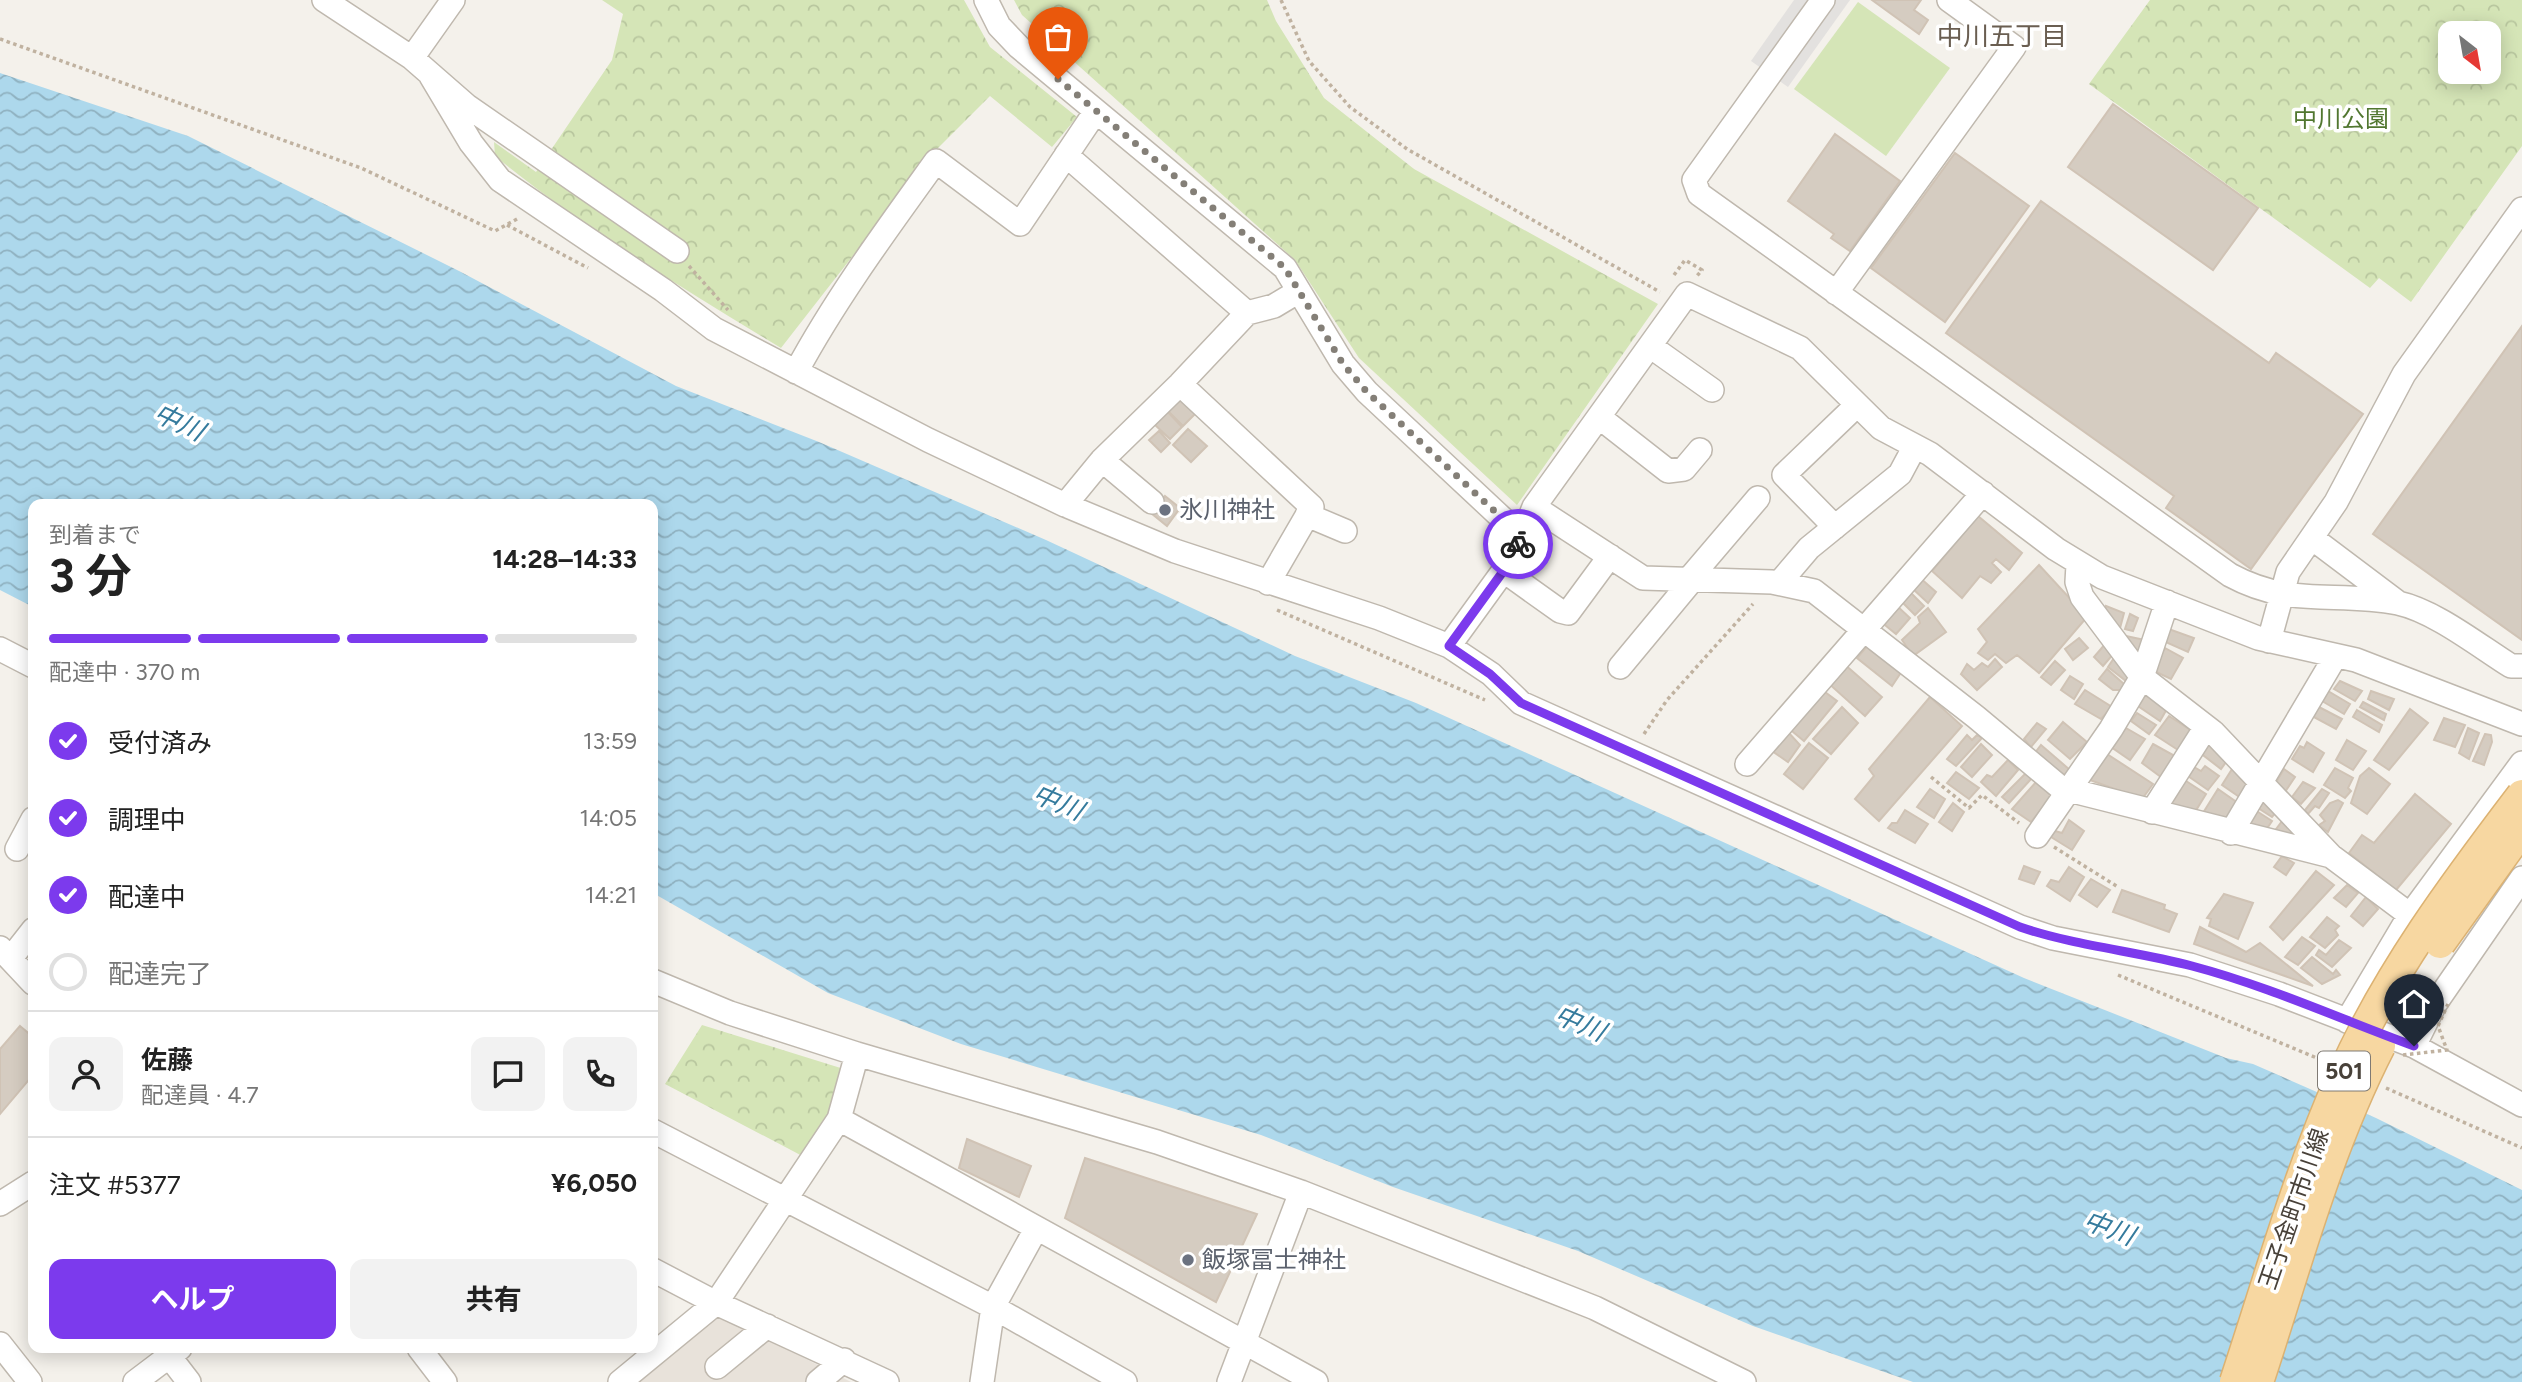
<!DOCTYPE html>
<html lang="ja">
<head>
<meta charset="utf-8">
<style>
  body { margin:0; font-family:Figtree,"Noto Sans JP",sans-serif; background:#f2f2f2; color:#222; height:100vh; display:flex; flex-direction:column; font-size:26px; white-space:nowrap }
  * { box-sizing:border-box; margin:0 }
  p { font-size:23px; color:#767676 }
  .icon { flex:none; width:38px; height:38px; fill:none; stroke:currentColor; stroke-width:2; stroke-linecap:round; stroke-linejoin:round }
  .map { position:relative; flex:1; overflow:hidden }
  .sheet { position:absolute; left:28px; top:499px; width:630px; height:854px; display:flex; flex-direction:column; background:#fff; border-radius:14px; box-shadow:0 4px 18px #0003 }
  .sheet>* { flex:none }
  .needle { width:46px; rotate:149deg }
  .fabs { position:absolute; left:2438px; top:21px; display:grid; gap:14px }
  .fabs a { display:grid; place-items:center; width:63px; height:63px; border-radius:14px; background:#fff; box-shadow:0 4px 18px #0003; font-size:35px }
  .pin { position:absolute; display:grid; place-items:center; width:60px; height:60px; color:#fff; margin:-72px -30px; border-radius:50% 50% 50% 0; rotate:-45deg; box-shadow:0 0 7px #0007 }
  .pin .icon { rotate:45deg }
  .courier { position:absolute; display:grid; place-items:center; width:70px; height:70px; margin:-35px; border:5px solid #7c3aed; border-radius:50%; background:#fff; color:#222; box-shadow:0 2px 9px #0007 }
  .head em { font-style:normal; font-weight:700 }
  .head div { display:flex; flex-direction:column-reverse }
  .head { display:flex; align-items:center; justify-content:space-between; height:119px; padding:0 21px }
  h1 { font-size:46px; font-weight:700; line-height:52px }
  .bar { display:grid; grid-template-columns:repeat(4,1fr); gap:10px 7px; align-content:center; height:84px; padding:0 21px }
  .bar i { height:9px; border-radius:5px; background:#e0e0e0 }
  .bar .on { background:#7c3aed }
  .bar p { grid-column:span 4 }
  .line { display:flex; align-items:center; gap:18px; padding:0 21px; border-top:2px solid #e0e0e0 }
  .line div { flex:1 }
  .round { display:grid; place-items:center; flex:none; width:74px; height:74px; border-radius:14px; background:#f2f2f2 }
  ol { padding:0 21px; list-style:none }
  li { display:flex; align-items:center; gap:21px; height:77px }
  li p { margin-inline-start:auto }
  li .icon { padding:7px; border-radius:50%; background:#7c3aed; color:#fff; stroke-width:4 }
  li:last-child { color:#767676 }
  li i { width:38px; height:38px; border:4px solid #e0e0e0; border-radius:50% }
  .primary-button { display:flex; gap:14px; margin-top:auto; padding:14px 21px }
  .primary-button a { flex:1; height:80px; border-radius:14px; background:#7c3aed; color:#fff; font-size:28px; font-weight:700; line-height:80px; text-align:center }
  .primary-button a+a { background:#f2f2f2; color:#222 }
  .map>svg:first-child { display:block }
</style>
</head>
<body>
<div class="map">
<svg width="2522" height="1382" viewBox="0 0 2522 1382">
  <defs>
    <pattern id="park-crowns" width="20" height="18" patternUnits="userSpaceOnUse" patternTransform="scale(1.75)"><rect width="20" height="18" fill="#d5e5b7"/><path d="M2 6a3 3 0 1 1 6 0M12 15a3 3 0 1 1 6 0" fill="none" stroke="#b8c69e"/></pattern>
    <pattern id="water-waves" width="16" height="10" patternUnits="userSpaceOnUse" patternTransform="scale(1.75)"><rect width="16" height="10" fill="#add8ec"/><path d="M0 5q4-4 8 0t8 0" fill="none" stroke="#8fb1c0"/></pattern>
  </defs>
  <rect width="100%" height="100%" fill="#f4f1eb"/>
  <!-- residential -->
  <path fill="#e8e2da" d="M716,1313L851,1382H635Z"/>
  <!-- grass -->
  <path fill="#d5e5b7" d="M1858,2L1950,68L1886,156L1794,89Z"/>
  <!-- park -->
  <path fill="url(#park-crowns)" fill-rule="evenodd" d="M602,0H964L990,47L1077,117L1052,147L990,96L933,153L781,348C683,289 584,228 495,156L494,142L536,172L612,60L623,14Z
    M1014,0H1267L1276,21L1324,98L1414,169L1658,304L1517,505L1359,358L1295,260L1022,15Z
    M2150,0H2522V146L2411,302L2379,278L2370,288L2089,84ZM2488,33V72H2450V33Z
    M702,1025L847,1070L836,1116L808,1159L665,1084Z"/>
  <!-- parking -->
  <path fill="#e3e1df" d="M1794,0H1850L1788,87L1751,61Z"/>
  <!-- water -->
  <path fill="url(#water-waves)" d="M0,73L188,136L459,271L676,386L819,442L1046,540L1295,656L1416,703L2024,978L2226,1058L2253,1064L2376,1118L2522,1190V1382H1913L1753,1326L1578,1251L1393,1187L1261,1135L961,1044L828,993L653,893V504H33V607L0,590Z"/>
  <!-- building -->
  <path fill="#d5ccc1" stroke="#d0c3b5" stroke-width="2" d="M1872,0H1921L1914,10L1928,20L1919,34Z
    M2113,104L2258,208L2213,270L2068,167Z
    M1835,134L1900,181L1850,251L1831,238L1834,234L1788,201Z
    M1955,153L2029,206L1945,322L1871,268Z
    M2041,201L2269,363L2276,353L2363,414L2251,569L2166,508L2174,496L1946,333Z
    M2522,326V640L2373,534Z
    M1179,397L1196,413L1183,426L1167,410Z
    M1166,410L1182,427L1170,439L1153,423Z
    M1188,429L1207,446L1191,462L1173,445Z
    M1159,431L1170,443L1161,452L1149,440Z
    M1165,496L1180,508L1167,526L1151,513Z
    M1978,516L2022,553L2009,570L1996,559L1992,563L2001,572L1991,583L1980,576L1962,598L1932,571Z
    M2039,565L2087,617L2039,673L2017,655L2006,663L1995,654L1988,660L1978,653L1987,642L1978,629Z
    M1919,577L1936,592L1928,603L1912,588Z
    M1908,590L1924,606L1915,615L1899,599Z
    M1896,605L1910,618L1896,634L1880,621Z
    M2106,606L2124,613L2119,632L2105,612Z
    M1928,608L1946,632L1913,656L1902,640L1920,623L1918,617Z
    M2130,614L2138,618L2133,631L2125,629Z
    M2163,627L2194,638L2188,652L2161,640Z
    M2126,636L2145,640L2143,655L2132,652L2125,640Z
    M2079,638L2088,648L2073,660L2065,649Z
    M2106,643L2115,652L2103,666L2094,657Z
    M1868,645L1902,671L1892,686L1857,658Z
    M2165,648L2183,658L2171,679L2152,670Z
    M2114,658L2132,673L2126,681L2108,667Z
    M1995,659L2002,667L1977,690L1961,674L1967,664L1974,670L1982,663L1988,667Z
    M2055,661L2065,670L2051,685L2041,677Z
    M1843,663L1882,697L1865,716L1827,682Z
    M2107,669L2125,685L2122,690H2113L2099,679Z
    M2070,676L2083,684L2074,699L2061,690Z
    M2340,681L2362,691L2355,701L2334,689Z
    M1821,689L1837,701L1804,741L1787,727Z
    M2085,690L2112,707L2101,719L2075,704Z
    M2328,691L2350,704L2344,714L2322,701Z
    M2371,691L2394,699L2389,710L2368,699Z
    M2144,692L2168,707L2160,721L2135,704Z
    M1930,697L1962,726L1879,821L1855,799L1874,776L1869,769Z
    M2363,702L2386,714L2384,720L2360,707Z
    M2317,706L2342,719L2336,729L2312,716Z
    M1842,707L1858,723L1831,754L1813,739Z
    M2410,709L2428,723L2389,770L2374,760Z
    M2357,710L2382,725L2379,732L2353,717Z
    M2137,713L2156,725L2149,734L2131,721Z
    M2169,716L2192,731L2178,750L2155,735Z
    M2444,718L2465,725L2455,747L2434,740Z
    M2063,722L2087,742L2070,759L2048,740Z
    M2037,723L2046,729L2031,747L2024,739Z
    M2126,728L2145,739L2130,760L2111,747Z
    M2468,728L2479,733L2469,759L2459,753Z
    M1788,732L1800,745L1788,762L1769,749Z
    M2485,734L2491,735L2492,742L2484,765L2473,761Z
    M1967,735L1972,740L1977,735L1982,738L1956,766L1947,759Z
    M2347,740L2366,751L2353,770L2336,760Z
    M2208,742L2229,758L2221,769L2199,752Z
    M2307,742L2324,753L2313,772L2292,759L2300,746L2304,748Z
    M1809,743L1828,758L1803,789L1784,774Z
    M1981,744L1992,755L1972,777L1961,767Z
    M2153,744L2175,756L2161,777L2142,763Z
    M2041,745L2070,770L2063,778L2034,754Z
    M2107,754L2153,784L2142,799L2090,780Z
    M2008,760L2018,770L1996,796L1981,782L1987,775L1992,777Z
    M2205,766L2219,776L2208,790L2188,776L2194,767L2201,771Z
    M2234,766L2249,784L2241,798L2222,785Z
    M2335,768L2353,778L2348,788L2351,791L2345,798L2324,785Z
    M2369,768L2390,784L2367,814L2351,803L2360,776Z
    M2284,769L2295,777L2285,792L2275,784Z
    M1956,772L1979,788L1969,799L1947,783Z
    M2025,774L2032,778L2009,803L2002,797Z
    M2183,779L2206,794L2195,812L2167,804Z
    M2037,781L2053,795L2031,822L2012,809Z
    M2303,782L2315,788L2301,804L2292,797Z
    M1930,789L1945,799L1934,818L1917,807Z
    M2218,789L2238,803L2226,821L2203,813Z
    M2322,789L2329,793L2319,808L2315,806L2308,814L2305,810Z
    M2415,794L2451,824L2396,890L2349,853L2362,835L2374,843Z
    M2263,796L2278,810L2272,817L2255,806Z
    M2338,800L2343,803L2328,832L2319,825L2325,821L2320,815L2330,803Z
    M1953,803L1964,812L1952,831L1939,822Z
    M1905,810L1928,824L1915,843L1888,828L1892,823H1897Z
    M2255,810L2272,821L2266,830L2245,823Z
    M2285,817L2308,842L2274,832Z
    M2069,820L2084,831L2072,850L2051,837L2055,831L2062,833Z
    M2282,856L2294,863L2286,875L2274,867Z
    M2024,866L2040,872L2034,884L2019,879Z
    M2069,867L2084,877L2070,901L2047,886L2051,880L2059,882Z
    M2316,871L2334,885L2283,940L2270,927Z
    M2091,879L2110,890L2097,907L2079,895Z
    M2347,885L2358,893L2346,907L2334,898Z
    M2122,890L2165,905L2164,909L2177,914L2169,932L2113,912Z
    M2224,894L2253,903L2238,939L2209,926L2211,919L2207,918Z
    M2366,897L2378,909L2363,926L2351,916Z
    M2327,917L2339,926L2335,930L2338,935L2325,948L2310,937Z
    M2200,927L2246,952L2260,943L2313,986L2194,944Z
    M2302,937L2315,946L2298,965L2285,957Z
    M2339,940L2351,948L2332,967L2316,955L2319,950L2326,955Z
    M2312,957L2333,974L2336,970L2340,975L2322,984L2301,968Z
    M20,1026L33,1037V1075L0,1114V1049Z
    M967,1139L1031,1166L1019,1197L959,1168Z
    M1085,1158L1257,1214L1216,1302L1065,1218Z"/>
  <g fill="none" stroke-linecap="round" stroke-linejoin="round">
    <!-- minor casing -->
    <g stroke="#bfb8ae" stroke-width="26">
      <path id="minor" d="M324,0L412,58L467,106L677,251
        M986,0L999,26L1019,47L1285,268L1343,364L1367,392L1520,535
        M1823,0L1694,180L1699,194L2230,575C2291,608 2334,591 2398,603C2435,611 2479,646 2511,666H2522
        M412,58L453,0
        M431,76L471,143L500,180L663,290L714,329L928,440L1065,505L1175,551L1379,618L1449,646L1491,674L1521,703L2020,927L2053,938L2190,965L2279,994L2414,1046L2522,1105
        M1066,155L1247,313L1274,306L1299,291
        M1836,293L2014,47L1949,0
        M1650,346L1712,390
        M796,372C836,298 887,229 936,161L1020,224L1096,111
        M1180,384L1312,507L1268,583
        M1599,417L1668,471L1684,469L1700,450
        M1102,460L1152,502
        M1065,505L1102,460L1180,384L1247,313
        M1534,507L1643,578L1772,582L1814,591L1976,717L2061,788L2331,856L2410,915
        M1307,515L1345,531
        M1835,527L1784,475L1857,405
        M2312,538L2397,602
        M2078,565L2077,582L2082,597L2142,677L2213,732L2331,856
        M1504,571L1560,611L1568,613L1610,556
        M1689,579L1758,498
        M1780,582L1809,548L1900,474L1915,446
        M2269,641L2288,572L2336,502L2404,374L2522,209
        M1449,646L1515,555L1534,507L1687,294L1800,348L1881,428L1930,454L2056,549L2102,577L2258,638L2356,660L2522,724
        M0,649L33,666
        M1620,667L1693,579
        M1747,764L1983,493
        M2152,812L2206,727
        M2231,833L2335,657
        M2037,836L2111,729L2142,677L2167,602
        M17,849L33,819
        M0,948L33,983
        M11,958L33,930
        M653,981L730,1013L857,1054L1157,1142L1301,1192L1595,1308L1744,1382
        M2347,1021L2410,915L2522,763
        M2414,1046L2435,1004L2522,878
        M839,1119L1316,1382
        M653,1131L993,1307L1125,1382
        M0,1204L33,1183
        M653,1270L716,1303L887,1382
        M0,1344L30,1382
        M419,1348L445,1382
        M169,1356L189,1382
        M717,1367L767,1326
        M135,1382L180,1348
        M620,1382L716,1303L839,1119L857,1054
        M818,1382L844,1360
        M982,1382L993,1307L1036,1229
        M1229,1382L1301,1192"/>
    </g>
    <!-- path -->
    <path stroke="#c0b2a0" stroke-width="3.5" stroke-dasharray="3.5 3.5" stroke-linecap="butt" d="M1281,0L1309,61L1350,107L1407,149L1660,292
      M0,39L361,168L495,231L517,219
      M507,225L588,268
      M689,266L728,310
      M1674,275L1685,260L1702,270L1696,277
      M1277,610L1485,700
      M1644,734L1667,700L1753,604
      M1931,777L1969,808L1982,795L2019,823
      M2054,847L2118,887
      M2118,975L2324,1061
      M2386,1088L2522,1148"/>
    <!-- minor -->
    <use href="#minor" stroke="#fff" stroke-width="23"/>
    <!-- major-bridge casing -->
    <g stroke="#dcb272" stroke-width="33" stroke-linecap="butt">
      <path id="major-bridge" d="M2440,943L2522,829
        M2235,1382C2269,1280 2298,1174 2342,1076C2387,974 2455,883 2522,795
        M2258,1382C2295,1270 2326,1151 2380,1046"/>
    </g>
    <!-- path-bridge -->
    <path stroke="#c0b2a0" stroke-width="3.5" stroke-dasharray="3.5 3.5" stroke-linecap="butt" d="M2403,1055L2447,1050L2438,1026L2448,1004"/>
    <!-- major-bridge -->
    <use href="#major-bridge" stroke="#f7d7a1" stroke-width="30"/>
  </g>
  <g fill="none" stroke-linecap="round" stroke-linejoin="round">
    <!-- done -->
    <path stroke="#847f77" stroke-width="7" stroke-dasharray="0 12.6" d="M1058,79L1285,268L1343,364L1367,392L1520,535L1518,544"/>
    <!-- route -->
    <path stroke="#7c3aed" stroke-width="9" d="M1518,544L1515,555L1449,646L1490,674L1521,703L2020,927C2076,946 2135,951 2192,966C2268,986 2340,1019 2414,1046"/>
  </g>
  <!-- markers -->
  <g fill="#6b7280" stroke="#fff" stroke-width="2.5">
    <circle cx="1165" cy="510" r="7"/>
    <circle cx="1188" cy="1260" r="7"/>
  </g>
  <g text-anchor="middle" stroke-width="7" stroke-linejoin="round" paint-order="stroke">
    <!-- shield labels -->
    <rect fill="#fff" stroke="#7f7a74" stroke-width="2" x="2318" y="1051.5" width="52" height="39" rx="5"/>
    <g font-size="23" font-weight="bold" fill="#484139">
      <text x="2344" y="1079">501</text>
    </g>
    <!-- park labels -->
    <g font-size="24" fill="#517730" stroke="#fff">
      <text x="2341" y="127">中川公園</text>
    </g>
    <!-- worship labels -->
    <g font-size="24" fill="#5b616d" stroke="#fff" text-anchor="start">
      <text x="1179" y="518">氷川神社</text>
      <text x="1202" y="1268">飯塚冨士神社</text>
    </g>
    <!-- street labels -->
    <g font-size="24" fill="#484139" stroke="#fff">
      <text transform="translate(2294 1209) rotate(-71)" y="8">王子金町市川線</text>
    </g>
    <!-- neighbourhood labels -->
    <g font-size="26" fill="#6a5e51" stroke="#fff">
      <text x="2002" y="45">中川五丁目</text>
    </g>
    <!-- water labels -->
    <g font-size="26" font-style="italic" fill="#357b9d" stroke="#fff">
      <text transform="translate(179 422) rotate(25)" y="9">中川</text>
      <text transform="translate(1058 802) rotate(23)" y="9">中川</text>
      <text transform="translate(1580 1023) rotate(23)" y="9">中川</text>
      <text transform="translate(2109 1228) rotate(20)" y="9">中川</text>
    </g>
  </g>
</svg>
<div class="fabs">
<a><svg class="needle" viewBox="-14 -14 28 28"><path d="M0-13l5 13h-10z" fill="#e53935"/><path d="M0 13l5-13h-10z" fill="#767676"/></svg></a>
</div>
<div class="pin" style="left:1058px;top:79px;background:#ea580c"><svg class="icon" aria-label="bag" viewBox="0 0 24 24"><path d="M5 8h14l-1 12H6zM9 8a3 3 0 0 1 6 0"/></svg></div>
<div class="pin" style="left:2414px;top:1046px;background:#1f2937"><svg class="icon" aria-label="home" viewBox="0 0 24 24"><path d="M3 11l9-7 9 7M6 9v11h12V9"/></svg></div>
<div class="courier" style="left:1518px;top:544px"><svg class="icon" aria-label="bike" viewBox="0 0 24 24"><circle cx="6" cy="16" r="4"/><circle cx="18" cy="16" r="4"/><path d="M6 16l4-8h5l3 8M10 8l3 8H6M13 5h3"/></svg></div>
<section class="sheet">
<div class="head"><div><h1>3 分</h1><p>到着まで</p></div><em>14:28–14:33</em></div>
<div class="bar"><i class="on"></i><i class="on"></i><i class="on"></i><i></i><p>配達中 · 370 m</p></div>
<ol>
<li><svg class="icon" aria-label="check" viewBox="0 0 24 24"><path d="M5 12l5 5 9-10"/></svg>受付済み<p>13:59</p></li>
<li><svg class="icon" aria-label="check" viewBox="0 0 24 24"><path d="M5 12l5 5 9-10"/></svg>調理中<p>14:05</p></li>
<li><svg class="icon" aria-label="check" viewBox="0 0 24 24"><path d="M5 12l5 5 9-10"/></svg>配達中<p>14:21</p></li>
<li><i></i>配達完了</li>
</ol>
<div class="line" style="height:126px"><a class="round"><svg class="icon" aria-label="person" viewBox="0 0 24 24"><circle cx="12" cy="8" r="4"/><path d="M4 21q1-7 8-7t8 7"/></svg></a><div><b>佐藤</b><p>配達員 · 4.7</p></div><a class="round"><svg class="icon" aria-label="chat" viewBox="0 0 24 24"><path d="M4 5h16v11H9l-5 4z"/></svg></a><a class="round"><svg class="icon" aria-label="phone" viewBox="0 0 24 24"><path d="M5 4h4l2 5-3 2q2 4 5 5l2-3 5 2v4C11 20 4 13 5 4z"/></svg></a></div>
<div class="line" style="height:91px"><div>注文 #5377</div><b>¥6,050</b></div>
<div class="primary-button"><a>ヘルプ</a><a>共有</a></div>
</section>
</div>
</body>
</html>
